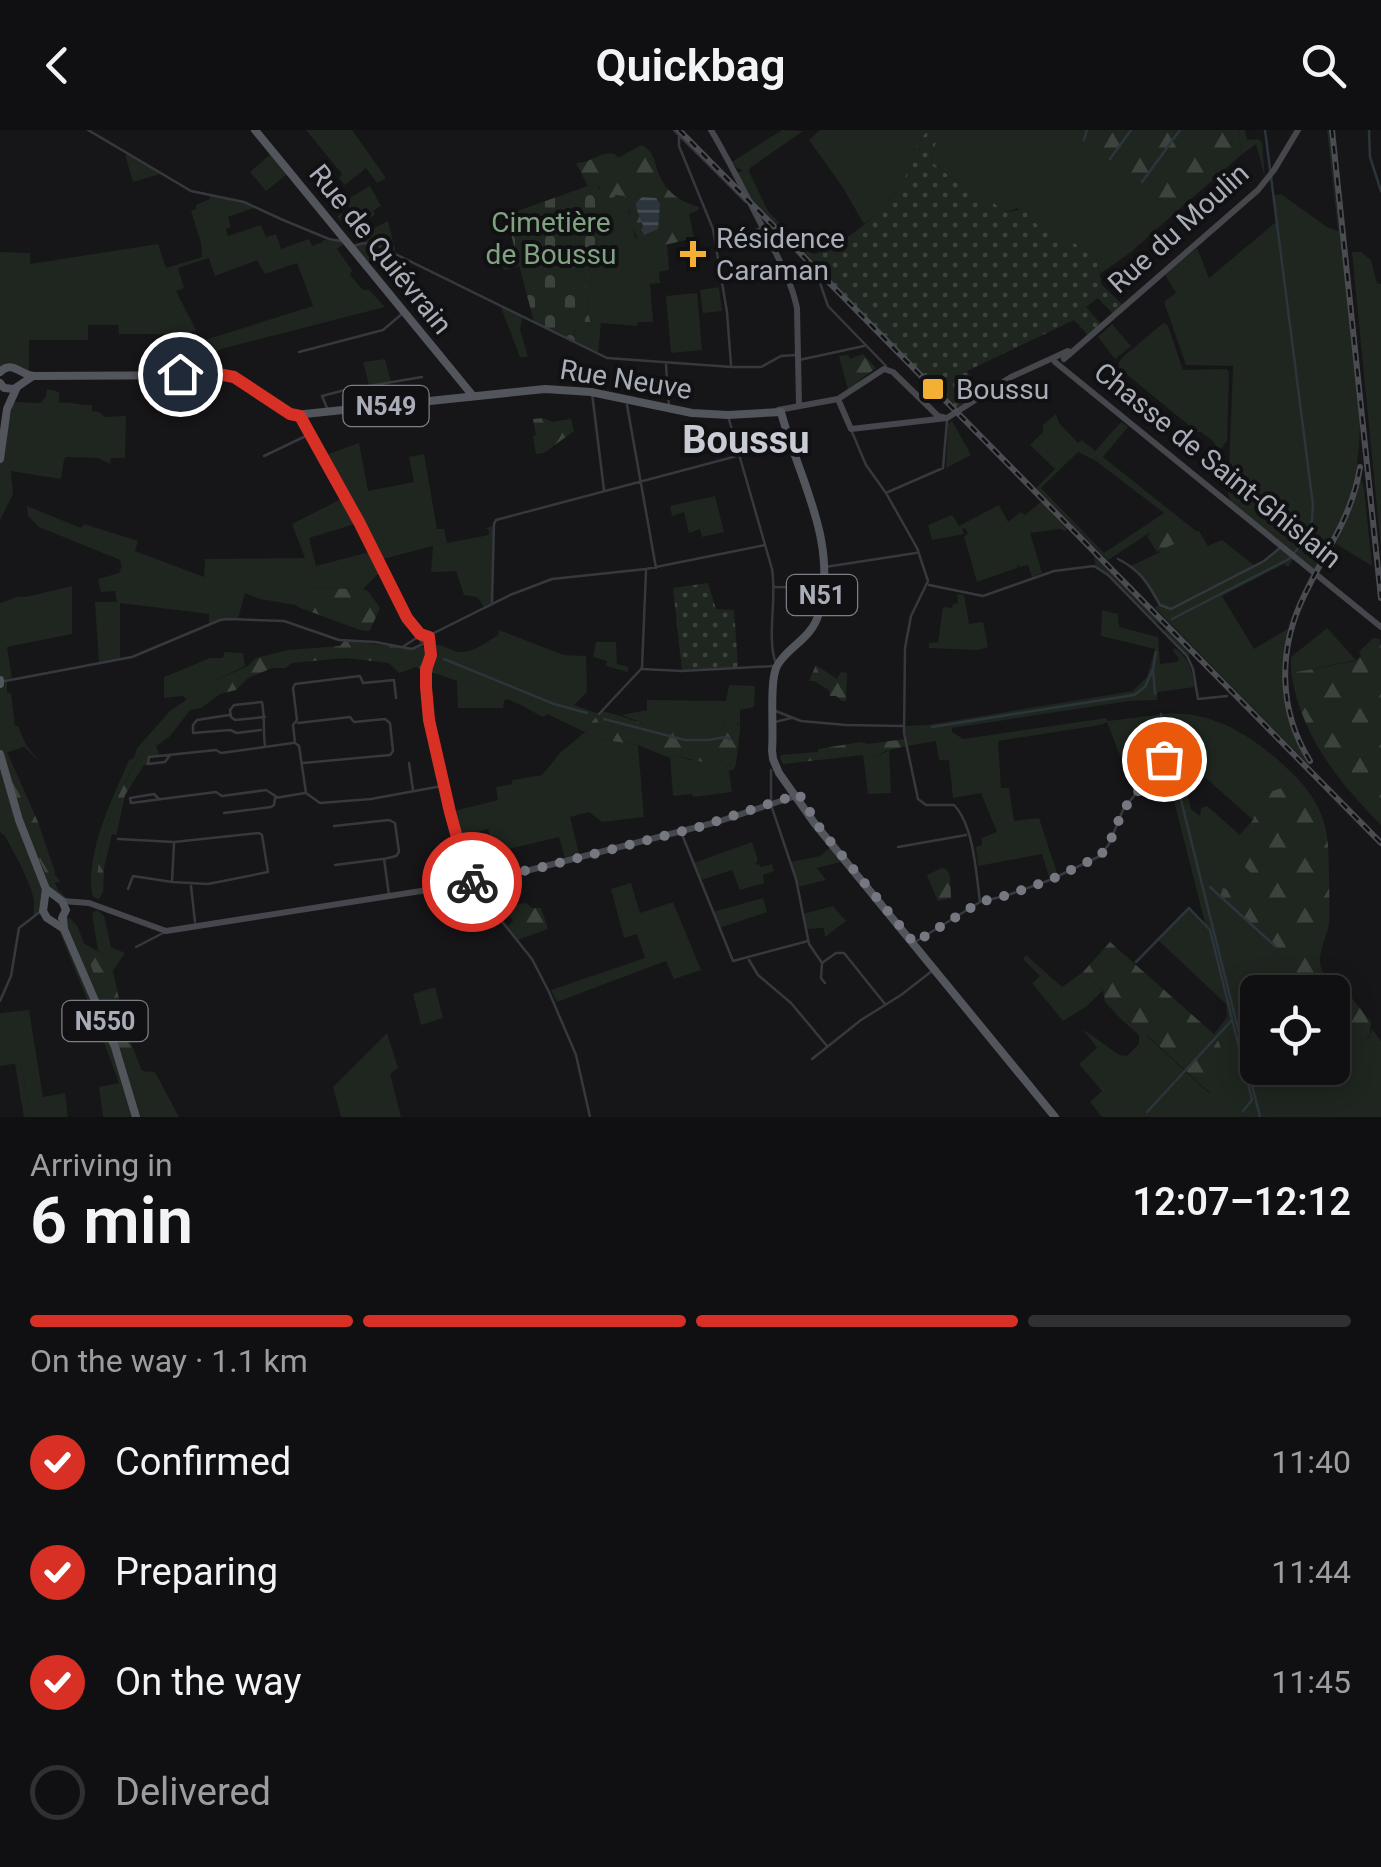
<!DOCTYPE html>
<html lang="en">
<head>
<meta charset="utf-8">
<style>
  body { margin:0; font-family:Roboto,sans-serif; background:#19191b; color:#f1f3f6; height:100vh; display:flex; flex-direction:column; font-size:38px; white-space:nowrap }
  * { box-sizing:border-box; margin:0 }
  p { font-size:32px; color:#9c9d9f }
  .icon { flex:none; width:55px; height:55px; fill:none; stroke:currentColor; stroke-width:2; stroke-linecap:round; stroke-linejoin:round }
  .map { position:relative; height:987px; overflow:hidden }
  .details { display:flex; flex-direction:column; background:#101012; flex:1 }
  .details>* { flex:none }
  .tools { position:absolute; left:1240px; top:845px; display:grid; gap:20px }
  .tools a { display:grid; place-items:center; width:110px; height:110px; border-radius:15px; background:#101012; box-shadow:0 5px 25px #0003,0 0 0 2px #303032; font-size:50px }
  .pin { position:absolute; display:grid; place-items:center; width:85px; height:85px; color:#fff; margin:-42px; border:5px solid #fff; border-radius:50%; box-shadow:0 2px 10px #0007 }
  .courier { position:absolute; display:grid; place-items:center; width:100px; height:100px; margin:-50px; border:8px solid #d93025; border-radius:50%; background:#fff; color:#222; box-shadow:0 2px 12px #0007 }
  .headline em { font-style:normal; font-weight:600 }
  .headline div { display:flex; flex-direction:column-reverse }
  .headline { display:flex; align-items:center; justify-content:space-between; height:170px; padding:0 30px }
  h1 { font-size:65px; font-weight:600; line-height:75px }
  .bar { display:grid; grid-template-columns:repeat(4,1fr); gap:15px 10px; align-content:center; height:120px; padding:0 30px }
  .bar i { height:12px; border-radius:8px; background:#303032 }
  .bar .selected { background:#d93025 }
  .bar p { grid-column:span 4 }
  ol { padding:0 30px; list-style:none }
  li { display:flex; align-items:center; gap:30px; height:110px }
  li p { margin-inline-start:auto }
  li .icon { padding:10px; border-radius:50%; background:#d93025; color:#fff; stroke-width:4 }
  li:last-child { color:#9c9d9f }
  li i { width:55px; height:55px; border:5px solid #303032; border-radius:50% }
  header { display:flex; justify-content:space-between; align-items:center; height:130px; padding:0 30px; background:#101012; font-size:45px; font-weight:600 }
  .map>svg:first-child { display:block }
</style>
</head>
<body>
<header><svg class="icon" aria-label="back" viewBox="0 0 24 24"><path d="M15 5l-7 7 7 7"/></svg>Quickbag<svg class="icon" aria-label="search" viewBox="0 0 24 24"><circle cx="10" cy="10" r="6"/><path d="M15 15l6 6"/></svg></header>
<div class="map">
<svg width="1381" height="987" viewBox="0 0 1381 987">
  <defs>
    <pattern id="forest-firs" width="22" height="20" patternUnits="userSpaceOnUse" patternTransform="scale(2.5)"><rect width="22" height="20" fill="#1e261f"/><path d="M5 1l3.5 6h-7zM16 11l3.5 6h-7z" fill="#3c433d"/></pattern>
    <pattern id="cemetery-stones" width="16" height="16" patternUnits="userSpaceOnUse" patternTransform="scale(2.5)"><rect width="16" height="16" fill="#1e261f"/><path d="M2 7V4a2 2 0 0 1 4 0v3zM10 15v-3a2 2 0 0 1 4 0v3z" fill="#3c433d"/></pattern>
    <pattern id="park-dots" width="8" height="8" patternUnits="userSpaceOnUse" patternTransform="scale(2.5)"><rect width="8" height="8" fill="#1e261f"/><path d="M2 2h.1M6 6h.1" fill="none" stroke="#3c433d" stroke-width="1.8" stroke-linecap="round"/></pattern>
    <pattern id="water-rules" width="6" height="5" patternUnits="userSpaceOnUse" patternTransform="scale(2.5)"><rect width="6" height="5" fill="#2c353c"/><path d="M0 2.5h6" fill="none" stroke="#485056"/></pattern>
  </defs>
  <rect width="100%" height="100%" fill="#161618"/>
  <!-- green -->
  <path fill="#1e261f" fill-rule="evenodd" d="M306,0H352L386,48L377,53L366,38L345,55L339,48L342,44Z
    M782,0L803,1L750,38L749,42L768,81L806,121L814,124L810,131L748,68L736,43L743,41L736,37L732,32Z
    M820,0H928L916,16L905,49L898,60L884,77L864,94L842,56L809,10Z
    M940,0H1065L1176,82L1130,123L1100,144L1096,128L1085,119L1035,93L1017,78L1008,82L953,49L933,33L932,25Z
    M1239,0H1245L1247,10L1258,9L1262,12L1265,48L1256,14L1241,25Z
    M1327,0H1330L1360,286C1360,351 1348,385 1316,441L1231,372L1228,364L1233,236L1186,235L1164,172L1176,163L1165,145L1197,118L1209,148L1277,91L1273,66L1281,64L1327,97L1338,101Z
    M273,22L290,42L266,61L250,42Z
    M129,24L160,44L133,52L125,25Z
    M596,55L602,62L601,70L621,64L625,66L635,107L639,110L643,119L667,114L669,140L659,142L660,153L650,154L653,192H638L637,196L601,193L598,223L575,211L574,192H590L582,129L597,73L588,56Z
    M370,56L381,76L373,81L375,85L347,99L337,86L350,79L346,70Z
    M210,66L244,72L254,78L228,87L231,97L226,99L228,106L261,95L266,107L276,104L281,119L309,109L312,116L323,112L322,110L347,111L337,119L352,140L350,145L363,160H369L385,177L225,218L212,223L205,210L313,176L297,133L265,144L257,130L215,146L209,128L178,138L184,158L176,161L196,200L187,204H119L118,195H88V210H29V246L15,238L0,241V122L30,123V134L158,114L166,138L202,127L201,113L191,81L196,79V75L210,69Z
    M388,91L396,124L375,115L374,127L366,135L352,116L364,113L372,99Z
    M1352,122H1361L1371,130L1377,153L1381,154V419Z
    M719,157L722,181L703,183L700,160Z
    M697,163L702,220L671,223L666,166Z
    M500,175L523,186L520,199L528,227H520Z
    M1165,193L1168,196L1183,240L1226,239L1229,242L1227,311L1221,319L1217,318L1213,311L1201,302H1197L1119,238V232L1123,227L1162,194Z
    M1112,194L1131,216L1115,229L1098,207Z
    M385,229L391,252L369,255L363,232Z
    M47,259L59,262V273C70,271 80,276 92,275V281L99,282L105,287L126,286L125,328H111L110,334L98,328L66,327L64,330L61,349L11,341L13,364L0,390V329L2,327L13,272L40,273L46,267Z
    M1056,284L1059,293L1078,313L1082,310L1095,321L1121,292L1128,297L1103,327L1196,401H1199L1208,416L1222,410L1255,436L1271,427L1282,416L1295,427L1288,437L1284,434L1222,466L1254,519L1289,498C1281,531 1280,564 1291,596C1295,609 1303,622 1307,633L1155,478L1159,474L1150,456L1131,436L1160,422L1149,403L1108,430L1036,358L1055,339L1030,315L1043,302V295ZM1078,322L1096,331L1164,383L1104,423L1041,358Z
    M952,291L971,325L946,338L948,294Z
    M359,313L368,361L414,352L409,327L424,324L437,399H444L447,413L489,405V400L485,398L494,396L492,473L484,477L477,467L464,465L456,441L431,442L433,416L379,430L383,439L363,459L301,458L296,475L260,469L245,463L238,489L220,490L209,494V484L120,473V529L99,533L95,472H117L115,461L101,462L98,449L119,443L122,436L120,430L39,397L28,386L27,376L81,398L84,394L138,411L135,421L204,447L205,429L305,428L292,394L345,367L323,326ZM358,393L373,421L316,436L309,408Z
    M1361,348L1364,358L1372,436L1336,414Z
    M715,366L724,402L702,407L700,399L689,403L684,382L672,386L670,376Z
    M1042,371L1068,398L1065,401L1060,399L1030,403L1042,443L1032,447L1028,435L1019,437L1018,434L1017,438L977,452L964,406L968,404L965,398L962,399L964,404L932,410L928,395L952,385L959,396L999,375L1008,392L1021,382L1025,385Z
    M1093,423L1191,523L1187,526L1165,502V496L1153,491L1104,442L1096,437Z
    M72,456V504L7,517L12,548L7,549V562L11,563L15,596H18L26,615L41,633L24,617L5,623V627L37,728L51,750L56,745L60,752L55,753L58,760L73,773L46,761L43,778L34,787C33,782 34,776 34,771C32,754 13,721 5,706L0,702V473L17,467H26Z
    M957,464L964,465L969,494L983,492L988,517L978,520L929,518V513L938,512L943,477L952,478L953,474L958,473Z
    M1102,480L1118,484L1119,497L1158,507L1160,534L1177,532L1179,529L1173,521L1174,518C1189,527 1192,541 1195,557L1158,562L1157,570L1129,571L952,598V602L963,609L1106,588L1108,591C1127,589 1146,586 1164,584C1216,579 1262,612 1297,648H1289V655L1262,665L1253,690L1181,626L1179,629L1191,679L1200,686L1201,678L1207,676L1240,705L1231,715L1230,722L1271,762L1267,769L1223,758L1220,766L1275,816L1286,832L1316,862H1258V938H1332L1333,880L1363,911L1370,906L1372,899L1381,911V987H1102L1090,972L1102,961L1079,934L1097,918L1083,899L1119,925L1127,926L1139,914V905H1146L1210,964L1216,906L1214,904L1227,887L1226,874L1158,810L1189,778L1205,793L1169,651L1165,648L1156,656L1147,649L1135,665L1107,592L1100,595L998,611L1001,658H1009L1014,691L1039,688L1058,746L1050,750L1042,724L978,736L976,717L982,715V708L997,702L981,663L953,668L949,630H939L936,611L907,616L904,596L927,595L1133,561L1147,547L1155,519L1101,506Z
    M1327,498L1356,530L1291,543V527Z
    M499,500L564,525L586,526L587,562L574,575L599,584L586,601V607L638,615L644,687L602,692L589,682L570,687L580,728L566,732L559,707L509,719L512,732L507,734L510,745C487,747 477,755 464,733L495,725L488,699L457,707L450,682L498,670L496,657L512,654V650L542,645L561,622L585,602L547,584L544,587C531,581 522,575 507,569L504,571L503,578H458L457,551L426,540L431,521L436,522V515C446,515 451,521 460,522C473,523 488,511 498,505Z
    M596,512H616L617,534L628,537V542L606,536L607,531L593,527Z
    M224,522L243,523L245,536L214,551L187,570L183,566L164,568V547L210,528H223Z
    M729,555L755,556L754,577L740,580V599L738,593L726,592L719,601L697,605L684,603L668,596L644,594L622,585L647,580V570L726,571Z
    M145,609L149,615C119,653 101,700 97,749L93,751L91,757C90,712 112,670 129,630L134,628L137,618Z
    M889,620L891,663L868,664L863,625L874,628Z
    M676,626L690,630H720L729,641L732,662L693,667L692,664L673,666L670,628Z
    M752,712L758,730L756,732L757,735L759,734L761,737L772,734L774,741L763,745L764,753L740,760L732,740L701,750L694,733Z
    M830,718L841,732L817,738L826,750L798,757L791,732L820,726Z
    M631,753L640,783L673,772L701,840L674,849L666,831L557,872L551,860L645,828L637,804L624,808L611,759Z
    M763,768L767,782L719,798L713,782Z
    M833,776L846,791L825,807L824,798L806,799L803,784Z
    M97,780L104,786L111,817L125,823L113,841L108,827L98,821L92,783Z
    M69,787L78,797L97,850L147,969L142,941L155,942L179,987H103L99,957L119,953L98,896L59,801L68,798L67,791Z
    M1026,825L1062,857L1083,842L1103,860L1087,876L1063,891L1032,853L1040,846L1023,829Z
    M435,857L443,888L421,895L413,864Z
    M29,880L43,967L65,963L68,987H32L20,933L0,936V883Z
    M387,903L398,938L390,944L401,987H341L333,957Z"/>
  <!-- forest -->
  <path fill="url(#forest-firs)" d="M1065,0H1239L1241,25L1176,82Z
    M642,15C654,22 654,30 658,42C665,61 679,72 699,77L698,80L689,84L694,108L643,120L629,90L630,81L625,74V66L616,65L609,72L601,70L600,58L596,55L588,56L576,33C593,33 598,21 615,24L618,28Z
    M500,115L514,118L519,136L505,140C499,134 494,125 494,117Z
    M863,224L876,238L848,259L839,226L848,225L850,229Z
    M543,288L552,292L571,289L574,301L544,323L536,324L533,306L536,305L533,289Z
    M1165,395L1169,396L1176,413L1157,422L1147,406Z
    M300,458L363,459L368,461L380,478L370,500L366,501L357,499L298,477L296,475Z
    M1373,508L1380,509L1381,519V695C1337,650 1302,607 1291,543L1355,531L1361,526L1359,522Z
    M344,511C370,512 399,520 424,517L442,532L441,540L436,544L416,537L399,543L389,533L345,528L292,533L285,538H272L248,548L236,560L220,564L201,578L190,580L170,606L156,616L160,626L149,627L148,634L144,635L125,665L117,702L116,705L112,704L104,738L103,762L99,769L93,767L91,757L92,751L97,749C101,700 119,654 149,615L145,609L170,581L214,551L248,536L256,528L289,520L340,516Z
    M816,535L837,549L841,542L847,543L846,571H842L836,566H830L829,560L814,551H809Z
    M602,581C616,584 628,589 641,593C648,595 657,593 665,595C689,603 692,606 719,601L728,590H735L740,599L736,634L734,639L729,641L720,630L703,632L676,626L670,628L638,615L586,607C585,596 596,588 602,581Z
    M905,609L907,616L885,621L874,628L863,625L783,634L780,628L781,625L818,622V619L861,612L868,614Z
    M7,622L38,692L55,742L54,749L51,750L47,746L30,712L7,640L4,623Z
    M1288,648H1297C1327,681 1329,703 1329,747C1329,762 1330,778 1329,794C1327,806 1319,820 1320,832C1321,844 1328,850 1339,852L1371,892L1370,905L1363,911L1333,880L1332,862H1316L1286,832L1275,816L1220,766L1223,758L1267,768L1270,762L1230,722L1231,715L1253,690L1262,665L1289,655Z
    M942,738L947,740L950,746L951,768L938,771L927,745Z
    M526,773L532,778H541L548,799L517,810L507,797L513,791L506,779L510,776Z
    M1110,812L1216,906L1226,930L1211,964L1147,905H1139L1122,890L1105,872L1103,860L1083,842Z
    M83,813L108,827L111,833L126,900L143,944L147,969L144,974L134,980L89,857L96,850Z
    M15,933H20L32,987H24Z"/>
  <!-- cemetery -->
  <path fill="url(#cemetery-stones)" d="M588,56L597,73L613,123L582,129L590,192H574L575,211L534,192L506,85Z"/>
  <!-- park -->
  <path fill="url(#park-dots)" d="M928,0H940L932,25L933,33L953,49L1008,82L1023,79L1035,93L1085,119L1096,127L1102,155L1124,176L1114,185L1098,168L1086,177L1102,195L1089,206L1074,190L967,241L980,263L956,278L810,131L814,124C840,119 892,75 904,50C909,40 910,29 914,20C918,13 923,6 928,0Z
    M708,453L716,479L734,480L738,537L682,541L673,458Z"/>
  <!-- water -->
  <path fill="url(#water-rules)" d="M642,67L656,68L660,74L658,99L644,105L641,99L643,97C642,88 636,83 636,73Z"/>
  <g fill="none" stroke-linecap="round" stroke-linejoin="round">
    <!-- stream -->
    <path stroke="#2c353c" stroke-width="2.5" d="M1369,0L1370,27L1381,61
      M1084,10L1087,0
      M1110,29L1131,0
      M1142,52L1180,0
      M1172,489L1289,429L1306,409L1312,390L1313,375L1265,0
      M444,529L554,574L587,583
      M1155,564L1153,539L1156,522
      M1161,584L1169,615
      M604,589L685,610H709L725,607L730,609
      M932,597L1134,565L1145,557L1153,539
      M1170,626L1260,987
      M1210,757L1275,816
      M1136,832L1189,778L1210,800L1252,970L1243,981
      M1147,982L1232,890"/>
    <!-- street -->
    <path stroke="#37383d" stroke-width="2.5" d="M88,0L191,61L244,72L283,90L329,109L341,111
      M674,0L746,72
      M679,6V16L713,99L727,182L731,235
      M717,114L761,98
      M353,116L364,113L379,116L607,228L732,237H761L781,226L796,225
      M787,145L804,135L820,153L828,176L886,236
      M299,222L383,200L403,183
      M799,230L864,216
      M666,235L669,277
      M592,263L604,360
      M627,275L656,438
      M327,278L322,266L345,260L422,247
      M728,286L772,439C777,470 767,504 775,531
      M300,287L359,393L407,488L414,497L423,505
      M852,302L866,335L886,363L917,418L928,451L911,486L905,518L904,603L918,669L926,675H954C974,696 976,743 980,772
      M264,326L308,305
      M888,362L943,338L947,291
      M1118,429C1140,440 1148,453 1160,475L1171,479L1264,431L1281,417
      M825,437L916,423
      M929,455L983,466L1054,441L1094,436L1108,445L1187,526L1193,539L1198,569L1227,566
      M775,457L821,458
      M492,472L494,394L496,390L737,326
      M425,505L429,510L424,514L420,510Z
      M428,506L510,465L552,449L646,439L765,415
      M428,513L431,525L426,540V557L429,590L446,665L467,741L476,759L532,829L549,862L576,925L590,987
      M404,516L418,507
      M642,539L682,541L774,536
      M5,551L132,527L220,490L228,489L284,491L339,510L375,512L412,519L423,514
      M396,568L394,550L363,553L360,546L295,554L293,558L297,590L293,595L295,613L299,616L306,663L320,673L371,669L442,656
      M773,580L801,591L846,595L903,596
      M599,584L642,538L646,441
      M229,585L197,590L193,595V603L230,600L237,603L261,600
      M265,587L235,590L231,587L230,580L234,575L262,572C265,587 263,601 265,616
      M775,592L791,588
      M298,593L350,587L354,592L385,589L390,593L393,621L390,625L303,633
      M170,625L165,632L148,634L149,627L216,620L221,623L293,613
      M409,633L413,660
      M771,640V675L796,749L809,814L822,833L836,823H844L885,874
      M159,669L154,664L130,668L131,673L216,662L222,666L266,660L277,667
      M224,683L271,677L274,675L275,668L305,663
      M334,696L389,690L395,693L399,722L396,726L384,729L389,765
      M681,702L733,831L808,811
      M118,709L174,712L259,703L262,705L268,742L208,754L172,752
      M898,717L966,705
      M335,735L382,729
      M191,756L195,792
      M128,759L133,746L172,752L174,714
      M915,812L980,772L1008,765L1050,750L1100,726L1109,714L1123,680L1166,625
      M136,817L165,802
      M749,830L758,845L791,873L827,916
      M822,834L821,848L825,853
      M0,871L11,846L19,798L41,781
      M812,929L861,890L901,865L932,841"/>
    <!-- secondary -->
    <path stroke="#45474d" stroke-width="6" d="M711,0C730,32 746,65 763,98C776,124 791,149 797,178L799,275
      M1064,229L1258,60L1274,40L1298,0
      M1055,232L1381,497
      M838,269L851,299L947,288L1011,247L1068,221
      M778,280L838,269L884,239L893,242L938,286L946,288
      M62,771L89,773L166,801L440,758L526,741L717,692L799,665"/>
    <!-- primary -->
    <path stroke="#53555c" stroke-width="8" d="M255,0L473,266
      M0,242C11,230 20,244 33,246L225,245L239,249L295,285L545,259L591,262L692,283L728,285L781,282C798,347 839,412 819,483C812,509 787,517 777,536C769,551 774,601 772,620L773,629L779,643L815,694L1055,987
      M0,253L4,258L14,259L33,246
      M0,329L7,279L17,257
      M0,550V554
      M0,624L19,690L46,759L43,781L47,788L64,799
      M46,759L62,771L66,780L62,788
      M63,786L64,799L115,917L136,987"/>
    <!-- rail casing -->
    <g stroke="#4a4c52" stroke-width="6">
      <path id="rail" d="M679,0L1381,713
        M1332,0L1381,468
        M1310,631C1278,580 1278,519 1304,466C1325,421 1352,388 1360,337"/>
    </g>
    <!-- rail -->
    <use href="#rail" stroke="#111113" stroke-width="2.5" stroke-dasharray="8" stroke-linecap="butt"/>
  </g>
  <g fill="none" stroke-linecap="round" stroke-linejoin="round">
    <!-- done -->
    <path stroke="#757880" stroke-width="10" stroke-dasharray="0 18" d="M472,752L543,737L699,697L799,664L821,700L914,813L980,772L1008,765L1050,750L1100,726L1109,714L1123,680L1164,629"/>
    <!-- route -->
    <path stroke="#d93025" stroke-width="12" d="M180,244H218L234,247L290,284L300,286L359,392L407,488L420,504L429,507L431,525L426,540V557L429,590L450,682L464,733L472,752"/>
  </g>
  <!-- markers -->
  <g fill="#f2b134" stroke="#111113" stroke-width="4">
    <path d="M688 109h10v10h10v10h-10v10h-10v-10h-10v-10h10z"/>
    <rect x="921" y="247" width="24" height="24" rx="5"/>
  </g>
  <g text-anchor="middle" stroke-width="8" stroke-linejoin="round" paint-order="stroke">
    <!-- shield labels -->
    <g fill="#111113" stroke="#7b7e86" stroke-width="2.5">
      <rect x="343.5" y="256" width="85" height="40" rx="8"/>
      <rect x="787" y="445" width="70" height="40" rx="8"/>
      <rect x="62.5" y="871" width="85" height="40" rx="8"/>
    </g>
    <g font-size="25" font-weight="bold" fill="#a8adb8">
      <text x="386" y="285">N549</text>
      <text x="822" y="474">N51</text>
      <text x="105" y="900">N550</text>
    </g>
    <!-- park labels -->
    <g font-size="28" fill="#7fa381" stroke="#111113">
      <text x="551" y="102">Cimetière<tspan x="551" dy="32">de Boussu</tspan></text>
    </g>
    <!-- street labels -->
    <g font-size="28" fill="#a8adb8" stroke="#111113">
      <text transform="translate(1178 98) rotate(-42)" y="10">Rue du Moulin</text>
      <text transform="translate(381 119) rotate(51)" y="10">Rue de Quiévrain</text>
      <text transform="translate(626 249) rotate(9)" y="10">Rue Neuve</text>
      <text transform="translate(1218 335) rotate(39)" y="10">Chasse de Saint-Ghislain</text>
    </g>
    <!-- poi labels -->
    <g font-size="28" fill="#a8adb8" stroke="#111113" text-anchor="start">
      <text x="716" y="118">Résidence<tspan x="716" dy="32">Caraman</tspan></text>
      <text x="956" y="269">Boussu</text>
    </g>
    <!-- district labels -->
    <g font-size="38" font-weight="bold" fill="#c9ccd4" stroke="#111113">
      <text x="746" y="323">Boussu</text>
    </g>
  </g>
</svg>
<div class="tools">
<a><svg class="icon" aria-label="locate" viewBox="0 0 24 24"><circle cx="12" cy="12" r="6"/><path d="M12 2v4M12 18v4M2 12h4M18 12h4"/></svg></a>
</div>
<div class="pin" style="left:1164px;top:629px;background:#ea580c"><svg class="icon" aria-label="bag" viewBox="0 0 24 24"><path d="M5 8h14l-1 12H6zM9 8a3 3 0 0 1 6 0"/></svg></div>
<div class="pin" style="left:180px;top:244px;background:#1f2937"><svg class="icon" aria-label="home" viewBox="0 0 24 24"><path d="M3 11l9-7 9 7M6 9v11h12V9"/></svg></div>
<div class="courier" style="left:472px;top:752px"><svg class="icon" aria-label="bike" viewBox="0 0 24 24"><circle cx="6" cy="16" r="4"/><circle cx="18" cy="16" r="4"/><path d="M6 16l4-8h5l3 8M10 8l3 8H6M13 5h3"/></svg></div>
</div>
<section class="details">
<div class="headline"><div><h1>6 min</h1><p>Arriving in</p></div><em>12:07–12:12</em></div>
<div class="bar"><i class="selected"></i><i class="selected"></i><i class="selected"></i><i></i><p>On the way · 1.1 km</p></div>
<ol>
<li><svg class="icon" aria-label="check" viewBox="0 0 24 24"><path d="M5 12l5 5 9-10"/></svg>Confirmed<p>11:40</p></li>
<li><svg class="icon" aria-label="check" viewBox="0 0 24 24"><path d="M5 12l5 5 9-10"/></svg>Preparing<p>11:44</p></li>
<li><svg class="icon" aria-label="check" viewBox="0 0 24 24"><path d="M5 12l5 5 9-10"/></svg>On the way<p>11:45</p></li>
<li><i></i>Delivered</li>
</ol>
</section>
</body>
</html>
